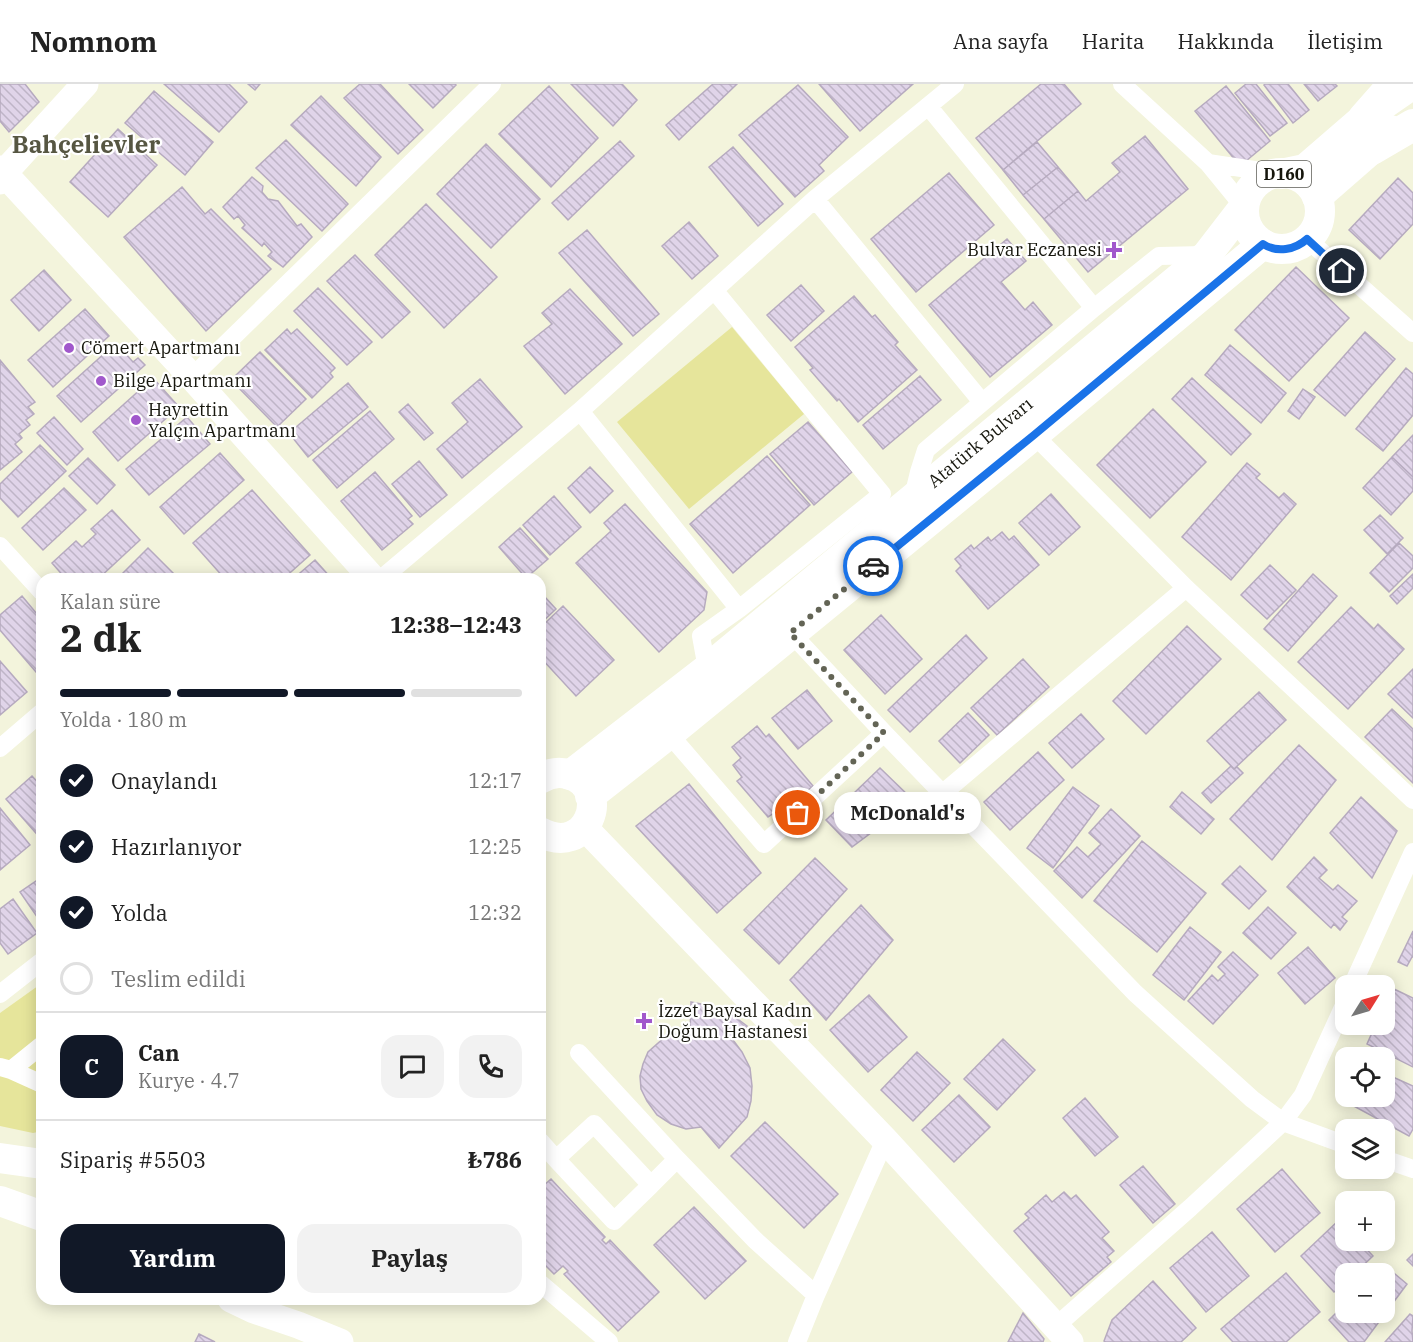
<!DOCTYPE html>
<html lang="tr">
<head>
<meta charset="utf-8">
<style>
  body { margin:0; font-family:"IBM Plex Serif",serif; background:#f2f2f2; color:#222; height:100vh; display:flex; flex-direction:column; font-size:22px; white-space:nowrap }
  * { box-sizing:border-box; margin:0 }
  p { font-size:20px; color:#767676 }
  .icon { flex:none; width:33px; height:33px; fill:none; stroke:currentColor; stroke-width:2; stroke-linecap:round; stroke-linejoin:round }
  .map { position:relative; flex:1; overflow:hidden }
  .side { position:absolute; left:36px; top:489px; width:510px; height:732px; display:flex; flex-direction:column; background:#fff; border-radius:18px; box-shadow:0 3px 15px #0003 }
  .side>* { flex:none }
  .needle { width:39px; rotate:53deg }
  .buttons { position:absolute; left:1335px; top:891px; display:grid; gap:12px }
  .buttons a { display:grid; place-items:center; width:60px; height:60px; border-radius:12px; background:#fff; box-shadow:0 3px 15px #0003; font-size:30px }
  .pin { position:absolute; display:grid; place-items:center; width:51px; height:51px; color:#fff; margin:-26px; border:3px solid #fff; border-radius:50%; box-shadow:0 2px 6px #0007 }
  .courier { position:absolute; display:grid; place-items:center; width:60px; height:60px; margin:-30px; border:4px solid #1a73e8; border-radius:50%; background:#fff; color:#222; box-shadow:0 2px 8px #0007 }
  .bubble { position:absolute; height:42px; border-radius:18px; background:#fff; box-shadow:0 3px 15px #0003; font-size:20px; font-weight:800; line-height:42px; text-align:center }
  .headline em { font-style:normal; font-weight:800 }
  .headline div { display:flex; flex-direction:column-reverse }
  .headline { display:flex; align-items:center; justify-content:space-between; height:102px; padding:0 24px }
  h1 { font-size:39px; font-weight:800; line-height:45px }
  .bar { display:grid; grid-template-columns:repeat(4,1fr); gap:9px 6px; align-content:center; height:72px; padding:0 24px }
  .bar i { height:8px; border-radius:4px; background:#e0e0e0 }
  .bar .active { background:#111827 }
  .bar p { grid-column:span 4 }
  .line { display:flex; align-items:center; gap:15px; padding:0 24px; border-top:2px solid #e0e0e0 }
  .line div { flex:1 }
  .round { display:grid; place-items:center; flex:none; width:63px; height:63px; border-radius:18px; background:#f2f2f2 }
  ol { padding:0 24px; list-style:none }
  li { display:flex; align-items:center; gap:18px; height:66px }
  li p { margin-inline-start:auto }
  li .icon { padding:6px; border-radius:50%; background:#111827; color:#fff; stroke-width:4 }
  li:last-child { color:#767676 }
  li i { width:33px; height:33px; border:3px solid #e0e0e0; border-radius:50% }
  .button { display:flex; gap:12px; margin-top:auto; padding:12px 24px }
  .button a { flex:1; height:69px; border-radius:18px; background:#111827; color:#fff; font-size:24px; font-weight:800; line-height:69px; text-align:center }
  .button a+a { background:#f2f2f2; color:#222 }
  header { display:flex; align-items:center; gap:36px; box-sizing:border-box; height:84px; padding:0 30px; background:#fff; border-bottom:2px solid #e0e0e0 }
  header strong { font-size:28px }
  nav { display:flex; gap:33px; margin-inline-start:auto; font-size:21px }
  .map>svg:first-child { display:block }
</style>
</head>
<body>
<header>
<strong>Nomnom</strong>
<nav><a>Ana sayfa</a><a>Harita</a><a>Hakkında</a><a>İletişim</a></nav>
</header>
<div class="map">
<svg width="1413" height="1258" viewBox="0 0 1413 1258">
  <defs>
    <pattern id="building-back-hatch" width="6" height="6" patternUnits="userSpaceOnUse" patternTransform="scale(1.5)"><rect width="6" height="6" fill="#e0d4e9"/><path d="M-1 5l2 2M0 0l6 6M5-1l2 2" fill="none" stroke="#bfb5c7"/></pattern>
  </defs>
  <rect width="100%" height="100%" fill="#f3f4dc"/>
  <!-- green -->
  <path fill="#e6e59b" d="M732,243L804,330L689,425L617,338Z
    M42,899V1047L33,1049L0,1042V929Z"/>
  <!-- building -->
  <path fill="url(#building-back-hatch)" stroke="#b6aabf" stroke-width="1.5" d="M0,0H25L39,18L9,48L0,37Z
    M164,0H229L247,18L219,48Z
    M248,0H260L255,6Z
    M360,0H380L423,46L398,70L344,14Z
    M409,0H455L456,1L433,24Z
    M571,0H622L637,16L613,42Z
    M713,0H737L679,56L666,41Z
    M819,0H913L860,47Z
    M1041,0H1064L1081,20L1003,86L976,54Z
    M1246,0H1256L1287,39L1270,52L1235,9Z
    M1265,0H1288L1309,26L1293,39L1264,1Z
    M1304,0H1335L1337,2L1318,17Z
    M798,1L848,53L819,81L824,87L795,113L739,51Z
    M549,2L598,54L551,103L499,50Z
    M1226,2L1270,57L1240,82L1195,27Z
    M154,7L213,58L185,91L125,39Z
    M321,12L381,73L356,102L291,41Z
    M118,45L157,81L108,133L70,98Z
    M1145,52L1188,105L1088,188L1044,135L1078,107L1086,117L1120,88L1112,79Z
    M286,56L348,120L322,147L256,84Z
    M620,57L634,72L568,136L552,119Z
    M1037,58L1058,83L1023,111L1003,86Z
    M486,60L540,115L491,164L437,110Z
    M733,63L783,120L758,142L709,83Z
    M1058,83L1078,107L1044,135L1023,111Z
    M949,89L994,141L916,208L871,155Z
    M252,93L263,102L262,108L268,115L278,117L297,142L301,140L312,153L283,183L268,172L272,168L264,159L262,162L242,144L245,141L238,132L234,135L223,123Z
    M1398,94L1413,109V140L1380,175L1349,146Z
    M182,103L205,130L211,125L271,185L206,247L124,153Z
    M426,120L497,193L444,244L375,171Z
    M689,138L718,172L692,195L662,162Z
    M587,146L659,230L633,252L559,169Z
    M1007,155L1026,177L1001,198L1025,226L1033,218L1052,241L990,293L929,221Z
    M355,171L410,228L382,254L327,197Z
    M1296,183L1349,234L1289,297L1235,246Z
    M44,186L71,216L39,247L11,216Z
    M801,201L824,227L791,257L767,231Z
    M318,204L372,258L347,281L294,227Z
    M570,205L622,260L565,310L524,262L552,240L542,229Z
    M854,212L872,233L875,231L898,258L895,261L917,286L858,338L839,315L837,317L810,286L813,284L795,263Z
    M85,225L109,252L53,303L28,276Z
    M287,245L291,250L297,245L335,284L330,289L333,293L312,314L265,266Z
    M1365,248L1395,275L1345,332L1314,306Z
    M116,259L133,278L138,274L145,281L81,338L57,312Z
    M1230,261L1286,309L1261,339L1205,291Z
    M260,268L306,315L277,343L231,296Z
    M0,276L35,318L28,323L34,330L26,336L30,341L19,350L22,354L15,360L22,368L0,386Z
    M1406,284L1413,290V331L1383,367L1356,345Z
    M920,292L941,316L883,365L863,341Z
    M153,294L179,323L118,377L93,348Z
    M1192,294L1251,350L1231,371L1172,315Z
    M480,295L522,343L462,394L437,365L468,338L452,319Z
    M348,299L368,323L308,373L289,349Z
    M1303,305L1315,313L1299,335L1288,327Z
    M408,320L433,349L424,356L399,328Z
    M1153,325L1206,378L1150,434L1097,381Z
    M370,327L394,355L337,404L313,376Z
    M54,333L83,365L67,381L37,349Z
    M187,333L210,360L149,411L126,385Z
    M808,338L852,388L814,421L770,370Z
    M1413,351V393L1392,373Z
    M40,361L66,387L18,433L0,414V400Z
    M220,369L244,396L184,450L160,423Z
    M767,372L810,421L733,489L690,440Z
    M1392,373L1413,393V407L1391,431L1363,404Z
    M88,374L115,401L97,420L69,392Z
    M419,377L447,411L420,433L392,400Z
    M1247,379L1260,390L1256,394L1279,414L1284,409L1296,420L1231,496L1182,453Z
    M590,383L613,407L590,429L568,404Z
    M375,388L412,432L408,435L413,440L382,466L341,417Z
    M64,404L86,426L43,466L22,444Z
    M252,406L310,471L283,495H225L193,459Z
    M1051,410L1080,443L1049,471L1019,439Z
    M554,412L581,443L550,471L523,441Z
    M625,420L707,508L704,526L659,568L576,479L611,447L604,439Z
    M112,426L140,456L98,495H66L52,479L76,457L82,463L96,450L91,445Z
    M1380,431L1403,454L1387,470L1364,446Z
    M520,444L548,475L526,494L499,463Z
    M1002,448L1009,456L1014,452L1039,481L988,525L956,487L961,482L955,475L971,461L974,465L988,453L991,457Z
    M1399,459L1413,472V484L1389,508L1370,489Z
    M148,464L179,495H117Z
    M315,476L332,495H293Z
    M1270,481L1296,506L1267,535L1241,511Z
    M1313,490L1337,512L1288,567L1264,545Z
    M1413,490V504L1397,520L1390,512Z
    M22,512L42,536V595L0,546V531Z
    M544,512L556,525L540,540V516Z
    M563,522L614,576L576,612L540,573V544Z
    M1351,523L1374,545L1378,540L1404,565L1348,625L1298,578Z
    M881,531L922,575L885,610L844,566Z
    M1187,542L1221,575L1146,650L1113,617Z
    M966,551L987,574L910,648L888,626Z
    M1023,575L1049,603L997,651L971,624Z
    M0,577L27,608L0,631Z
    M1413,585V634L1388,610Z
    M807,606L832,637L798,665L772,634Z
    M1259,608L1286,636L1234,685L1207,657Z
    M1392,625L1413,645V699L1365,653Z
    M968,629L989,651L960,679L939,657Z
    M1081,630L1104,655L1072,684L1049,659Z
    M757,642L766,653L769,650L813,702L777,733L774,729L768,733L737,697L742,693L733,681L741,674L732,663Z
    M1299,661L1336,696L1272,776L1230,735Z
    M1038,668L1064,696L1010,746L984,718Z
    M1231,682L1234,685L1237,683L1243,689L1211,719L1202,709Z
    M880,684L914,717L852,763L826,736Z
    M32,692L42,703V756L6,715Z
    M689,700L761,789L717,829L636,742Z
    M1073,703L1099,722L1053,784L1027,764Z
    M1182,708L1214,735L1201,750L1170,723Z
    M1361,713L1397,747L1372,794L1330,749Z
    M0,724L30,761L0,786Z
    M1111,725L1140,752L1082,814L1054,787L1077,763L1088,773L1101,760L1089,749Z
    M1142,757L1206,809L1157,868L1094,817Z
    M1314,773L1327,786L1319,794L1333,806L1338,801L1357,817L1342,833L1347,837L1340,846L1334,840L1331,844L1287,803Z
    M815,774L847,805L779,880L744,846Z
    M1240,782L1266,807L1249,825L1222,800Z
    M42,793V840L20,808Z
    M13,815L37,849L8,870L0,859V825Z
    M861,821L893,856L826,936L790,896Z
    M1268,823L1296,849L1271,875L1243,849Z
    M1190,843L1221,868L1184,916L1153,891Z
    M1413,847V873H1412L1407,882L1398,878Z
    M1308,863L1335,894L1305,920L1278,889Z
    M1233,868L1258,891L1213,940L1188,917L1212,891L1218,897L1225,890L1218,883Z
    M1394,905L1413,914V983L1367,960L1376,940H1384V924Z
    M869,911L907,953L868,988L830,946Z
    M691,918L711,922L727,927L747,942L733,956L742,968L750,984L752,1002L751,1017L747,1033L719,1064L701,1043L686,1045L671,1040L657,1031L647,1017L641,1005L640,992L643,980L648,968L665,953L678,950L690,949Z
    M1003,955L1035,986L997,1026L964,995Z
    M917,968L950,999L913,1037L881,1006Z
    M1384,989L1413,1002V1045L1409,1052L1350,1020L1348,1012H1384Z
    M959,1011L990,1043L954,1078L922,1046Z
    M1085,1014L1118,1053L1095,1072L1063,1034Z
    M765,1038L838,1110L804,1144L731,1072Z
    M1143,1082L1175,1120L1153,1139L1120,1101Z
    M1282,1085L1320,1129L1275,1168L1237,1125Z
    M551,1095L605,1153L602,1156L606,1160L610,1156L659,1208L618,1247L564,1190L568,1187L563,1182L554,1190L540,1176V1099L543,1102Z
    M1064,1108L1071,1115L1076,1111L1109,1148L1102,1154L1114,1167L1107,1173L1111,1178L1071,1212L1014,1147L1029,1134L1025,1130L1046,1111L1052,1118Z
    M694,1123L746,1177L705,1215L654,1161Z
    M1339,1136L1346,1143V1156H1358L1373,1172L1354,1190H1346V1198L1334,1208L1301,1172Z
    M1212,1148L1249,1192L1206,1228L1170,1184Z
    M1413,1170V1182L1407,1176Z
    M1383,1180L1407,1200L1364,1258H1349L1329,1236L1346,1219V1228H1384V1190H1374Z
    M1286,1189L1320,1228L1286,1258H1233L1221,1245Z
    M1153,1197L1196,1244L1181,1258H1105L1104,1257L1112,1236Z
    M1023,1229L1044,1255L1043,1258H1008Z
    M1410,1230L1413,1232L1412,1247L1413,1258H1385Z
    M199,1250L215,1258H195Z"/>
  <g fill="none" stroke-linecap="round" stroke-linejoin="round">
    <!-- minor -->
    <path stroke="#fff" stroke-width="18" d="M1122,0L1208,79
      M928,22L1094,224
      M815,115L982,318
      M1244,123L1208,79L1281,90
      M1307,155L1413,249
      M192,293L492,0
      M580,327L739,525
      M1034,351L1186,504L1413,716
      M913,413L919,388L926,366L1094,224L1159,172L1205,171
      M0,462L42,508
      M381,495L580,327L815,115L955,0
      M791,549L884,649L1135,909L1252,1015L1283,1038L1346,1061
      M707,585L701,552L739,525L882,410L714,206
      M669,650L764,760L884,649
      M0,664L42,628
      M943,709L1186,504
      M1352,902L1413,768
      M0,910L42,877
      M579,969L677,1075
      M0,983L11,986L42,1000
      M11,986L42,961
      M540,1057L556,1075
      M1384,1075L1413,1085
      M651,1101L614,1137L556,1075L594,1040L651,1101L677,1075L755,1156L816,1211
      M540,1199L609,1258
      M1056,1242L1190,1124L1283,1038L1303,1011L1346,917
      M797,1258L816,1211L885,1056"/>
    <!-- secondary -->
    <path stroke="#fff" stroke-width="27" d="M0,85L192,293L373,495
      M0,97L4,89L85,0
      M584,743L885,1056L1070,1258
      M231,1215L254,1226L298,1241L340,1258"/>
    <!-- primary -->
    <g stroke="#fff" stroke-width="30">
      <circle cx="1282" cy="127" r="38"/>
      <path d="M1281,90L1305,85L1364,34L1413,0"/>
      <path d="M1317,113L1372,65L1390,46"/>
      <path id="s1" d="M570,691L707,585L1207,171L1244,123"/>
      <path d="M540,695C549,689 560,687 571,691C612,706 588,774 540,748"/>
      <path d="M590,712L669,650L1034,351L1263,160"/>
      <path d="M0,1074L42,1080"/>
      <path d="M0,1117L42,1132"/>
    </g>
    <!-- trunk -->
    <path stroke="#fff" stroke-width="32" d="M1364,34L1394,0
      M1372,65L1413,41"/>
  </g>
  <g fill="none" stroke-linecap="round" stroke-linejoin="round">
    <!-- done -->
    <path stroke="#636455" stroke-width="6" stroke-dasharray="0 10.8" d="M798,729L884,649L790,549L873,482"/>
    <!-- route -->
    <path stroke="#1a73e8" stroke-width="8" d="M873,482L1034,351L1263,160C1277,169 1295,166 1307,155L1342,187"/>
  </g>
  <!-- markers -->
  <g fill="#a158cc" stroke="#fff" stroke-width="2">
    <path d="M1111 157h6v6h6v6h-6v6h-6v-6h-6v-6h6z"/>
    <circle cx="69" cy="264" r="6"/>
    <circle cx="101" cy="297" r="6"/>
    <circle cx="136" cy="336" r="6"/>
    <path d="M641 928h6v6h6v6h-6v6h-6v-6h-6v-6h6z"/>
  </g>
  <g text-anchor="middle" stroke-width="4.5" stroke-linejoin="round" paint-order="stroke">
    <!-- shield labels -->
    <rect fill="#fff" stroke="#5c5c56" stroke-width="1.5" x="1257" y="77" width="54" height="26" rx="4.5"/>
    <g font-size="16" font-weight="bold" fill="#16160d">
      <text x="1284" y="96">D160</text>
    </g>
    <!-- poi labels -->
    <g font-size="18" fill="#16160d" stroke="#fff" text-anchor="start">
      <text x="1102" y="172" text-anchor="end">Bulvar Eczanesi</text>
      <text x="81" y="270">Cömert Apartmanı</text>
      <text x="113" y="303">Bilge Apartmanı</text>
      <text x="148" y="332">Hayrettin<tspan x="148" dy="21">Yalçın Apartmanı</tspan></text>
      <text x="658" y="933">İzzet Baysal Kadın<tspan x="658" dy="21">Doğum Hastanesi</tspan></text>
    </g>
    <!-- street labels -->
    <g font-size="18" fill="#16160d" stroke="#fff">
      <text dy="6" stroke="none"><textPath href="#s1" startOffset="528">Atatürk Bulvarı</textPath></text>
    </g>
    <!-- district labels -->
    <g font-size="24" font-weight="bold" fill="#565642" stroke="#fff">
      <text x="86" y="69">Bahçelievler</text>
    </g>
  </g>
</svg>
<div class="buttons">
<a><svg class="needle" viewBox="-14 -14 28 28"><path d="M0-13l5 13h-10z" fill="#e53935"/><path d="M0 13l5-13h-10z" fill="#767676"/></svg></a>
<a><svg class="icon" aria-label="locate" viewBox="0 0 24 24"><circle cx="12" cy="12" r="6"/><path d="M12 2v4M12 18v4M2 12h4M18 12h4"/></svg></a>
<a><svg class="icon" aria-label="layers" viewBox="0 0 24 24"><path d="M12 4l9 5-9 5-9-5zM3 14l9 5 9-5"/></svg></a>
<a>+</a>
<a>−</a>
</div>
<div class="pin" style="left:798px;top:729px;background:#ea580c"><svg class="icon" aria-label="bag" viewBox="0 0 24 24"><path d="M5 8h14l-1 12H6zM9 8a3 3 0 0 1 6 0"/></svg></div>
<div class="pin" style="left:1342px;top:187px;background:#1f2937"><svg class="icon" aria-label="home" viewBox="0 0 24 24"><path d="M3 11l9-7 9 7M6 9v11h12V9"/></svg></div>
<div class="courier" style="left:873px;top:482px"><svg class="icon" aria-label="car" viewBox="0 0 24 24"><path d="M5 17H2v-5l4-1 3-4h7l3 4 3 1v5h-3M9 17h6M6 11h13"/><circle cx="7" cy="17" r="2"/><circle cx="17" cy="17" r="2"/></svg></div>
<div class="bubble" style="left:834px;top:708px;width:147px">McDonald's</div>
<section class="side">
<div class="headline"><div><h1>2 dk</h1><p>Kalan süre</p></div><em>12:38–12:43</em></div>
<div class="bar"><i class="active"></i><i class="active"></i><i class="active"></i><i></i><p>Yolda · 180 m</p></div>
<ol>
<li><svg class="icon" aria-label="check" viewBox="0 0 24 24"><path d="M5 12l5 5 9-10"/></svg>Onaylandı<p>12:17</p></li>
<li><svg class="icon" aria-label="check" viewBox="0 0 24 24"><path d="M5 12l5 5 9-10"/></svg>Hazırlanıyor<p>12:25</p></li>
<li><svg class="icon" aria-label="check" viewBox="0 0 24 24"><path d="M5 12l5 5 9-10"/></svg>Yolda<p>12:32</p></li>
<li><i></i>Teslim edildi</li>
</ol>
<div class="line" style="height:108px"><b class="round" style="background:#111827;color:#fff">C</b><div><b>Can</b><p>Kurye · 4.7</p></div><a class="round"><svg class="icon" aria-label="chat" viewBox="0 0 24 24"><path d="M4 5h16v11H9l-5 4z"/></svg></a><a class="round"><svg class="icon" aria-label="phone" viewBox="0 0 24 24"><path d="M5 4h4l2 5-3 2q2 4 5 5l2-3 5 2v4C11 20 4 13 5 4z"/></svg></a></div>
<div class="line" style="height:78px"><div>Sipariş #5503</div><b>₺786</b></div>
<div class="button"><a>Yardım</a><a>Paylaş</a></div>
</section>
</div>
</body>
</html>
